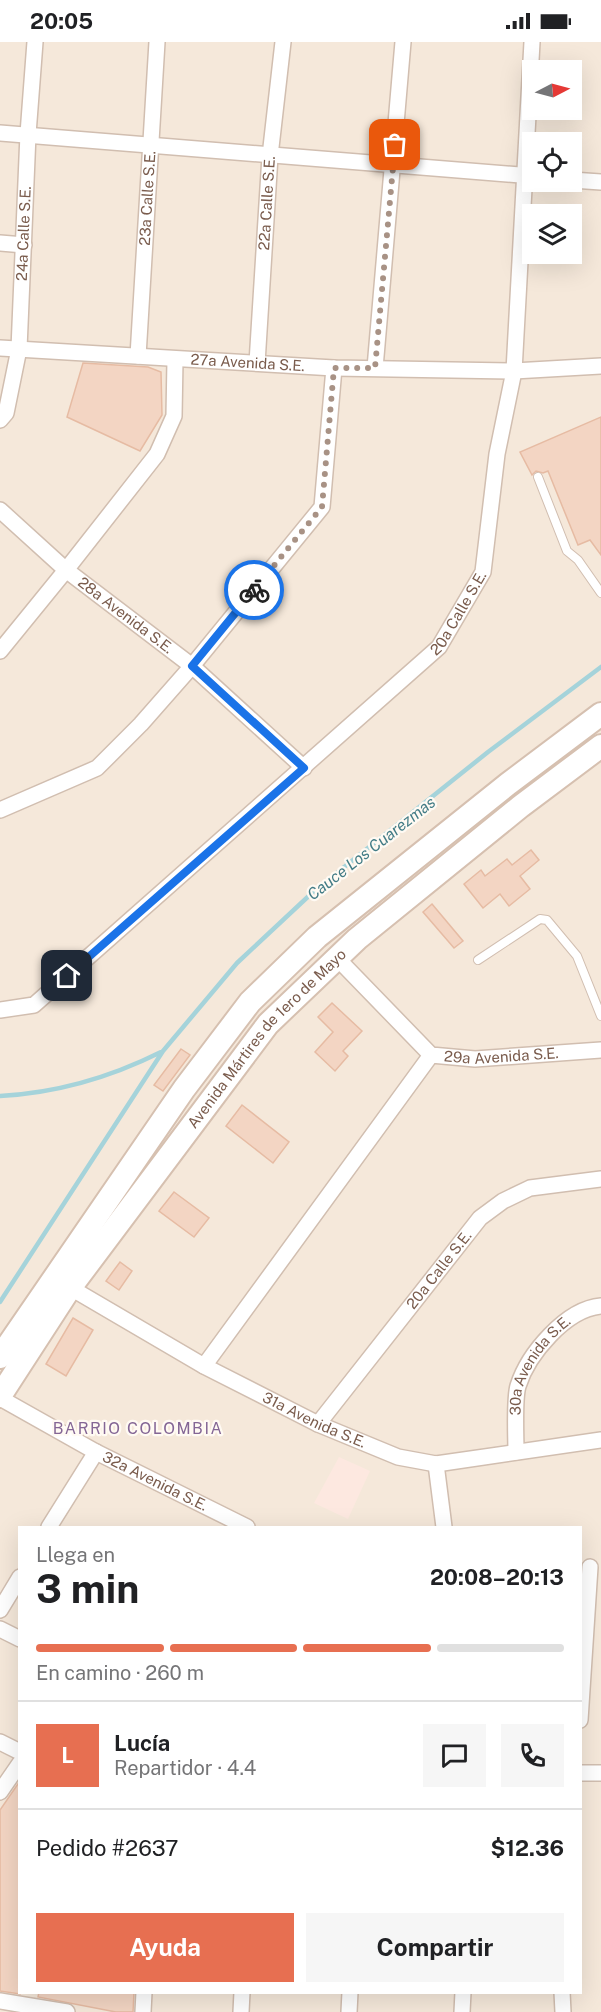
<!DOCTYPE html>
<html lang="es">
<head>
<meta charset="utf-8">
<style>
  body { margin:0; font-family:"Public Sans",sans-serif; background:#f6f6f6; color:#202124; height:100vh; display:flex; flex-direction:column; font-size:22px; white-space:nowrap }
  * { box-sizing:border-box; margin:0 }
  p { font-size:20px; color:#757577 }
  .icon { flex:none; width:33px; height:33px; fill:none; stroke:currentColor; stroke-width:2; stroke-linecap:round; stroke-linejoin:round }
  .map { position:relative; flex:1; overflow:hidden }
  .drawer { position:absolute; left:18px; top:1484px; width:564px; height:468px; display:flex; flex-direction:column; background:#fff; border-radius:0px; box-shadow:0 6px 24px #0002 }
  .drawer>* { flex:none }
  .needle { width:39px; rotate:84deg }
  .controls { position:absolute; left:522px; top:18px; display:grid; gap:12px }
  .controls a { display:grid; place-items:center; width:60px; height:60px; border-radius:0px; background:#fff; box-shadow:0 6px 24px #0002; font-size:30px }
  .pin { position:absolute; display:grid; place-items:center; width:51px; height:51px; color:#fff; margin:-26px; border-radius:12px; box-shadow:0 3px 9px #0006 }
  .courier { position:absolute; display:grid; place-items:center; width:60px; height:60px; margin:-30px; border:4px solid #1a73e8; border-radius:50%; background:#fff; color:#222; box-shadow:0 2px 8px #0007 }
  .head em { font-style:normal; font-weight:700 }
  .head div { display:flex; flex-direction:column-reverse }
  .head { display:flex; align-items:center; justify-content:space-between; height:102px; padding:0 18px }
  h1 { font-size:39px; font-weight:700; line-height:45px }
  .bar { display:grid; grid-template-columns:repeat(4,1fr); gap:9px 6px; align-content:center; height:72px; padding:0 18px }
  .bar i { height:8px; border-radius:4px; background:#e0e0e0 }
  .bar .active { background:#e76f51 }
  .bar p { grid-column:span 4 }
  .line { display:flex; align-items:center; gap:15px; padding:0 18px; border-top:2px solid #e0e0e0 }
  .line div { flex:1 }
  .round { display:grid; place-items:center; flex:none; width:63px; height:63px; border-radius:0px; background:#f6f6f6 }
  .action { display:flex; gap:12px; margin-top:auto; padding:12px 18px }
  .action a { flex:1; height:69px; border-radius:0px; background:#e76f51; color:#fff; font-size:24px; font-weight:700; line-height:69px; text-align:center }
  .action a+a { background:#f6f6f6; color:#202124 }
  .status { display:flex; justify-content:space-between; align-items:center; height:42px; padding:0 30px; background:#fff; direction:ltr }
  .status svg { height:16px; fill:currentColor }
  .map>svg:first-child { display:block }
</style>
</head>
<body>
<div class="status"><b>20:05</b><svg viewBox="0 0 49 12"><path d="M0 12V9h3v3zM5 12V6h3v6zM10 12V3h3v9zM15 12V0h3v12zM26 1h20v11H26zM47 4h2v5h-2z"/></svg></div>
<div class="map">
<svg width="601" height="1970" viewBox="0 0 601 1970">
  <rect width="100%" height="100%" fill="#fdf6ec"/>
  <!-- residential -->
  <path fill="#f5e8da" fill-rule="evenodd" d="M0,0H601V1970H0ZM532,28H572V68H532ZM532,100H572V140H532ZM532,172H572V212H532ZM20,1485H580V1950H20Z"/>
  <!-- commercial -->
  <path fill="#fde8e0" d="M339,1415L370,1429L348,1477L314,1461Z"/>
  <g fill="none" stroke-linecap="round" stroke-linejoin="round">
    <!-- stream -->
    <path stroke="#a5d3da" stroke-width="4.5" d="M0,1054C56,1051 111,1035 161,1010
      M0,1260L163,1009L237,921L313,850L488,710L601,625"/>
  </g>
  <!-- building -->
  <path fill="#f3d5c3" stroke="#e6bba3" stroke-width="1.5" d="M83,321L148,325L161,330L162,373L140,409L67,375Z
    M601,375V513L590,498L578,503L548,429L543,431L536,429L532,433L520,410Z
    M531,808L539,818L520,834L530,847L509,864L500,852L483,866L464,842L481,828L485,834L507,817L512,823Z
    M432,862L463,899L454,906L423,870Z
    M332,961L362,989L343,1009L348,1014L335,1029L315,1010L333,990L318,975Z
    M181,1007L190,1013L163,1049L154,1043Z
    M242,1063L289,1100L273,1121L226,1084Z
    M174,1150L209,1176L194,1195L159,1169Z
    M120,1220L132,1229L119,1248L106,1239Z
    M73,1276L93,1288L66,1334L46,1322Z
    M20,1739V1952L0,1949V1768Z
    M39,1950H134L133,1970H116L38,1955Z"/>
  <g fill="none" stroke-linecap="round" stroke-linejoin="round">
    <!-- lane casing -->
    <g stroke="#d1beb0" stroke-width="10">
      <path id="lane" d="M538,435L567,509L578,518L601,551
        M478,918L534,881L540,877L547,878L577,914L601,974"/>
    </g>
    <!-- street casing -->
    <g stroke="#d1beb0" stroke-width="18">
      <g id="street">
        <path d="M0,91L532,134"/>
        <path d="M572,138L601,140"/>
        <path d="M0,201L24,203"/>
        <path id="s1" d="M0,306L334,326L514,329L601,324"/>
        <path id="s2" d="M138,314L157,0"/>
        <path id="s3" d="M257,321L270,114L283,0"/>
        <path d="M375,326L403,0"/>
        <path id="s4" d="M0,378L6,371L19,307L28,92L35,0"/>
        <path id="s5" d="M0,468L66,528L192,624L304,726"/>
        <path d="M0,609L66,528L157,412L174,374L175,318"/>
        <path d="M0,768L97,726L141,682L192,624L322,465L334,326"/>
        <path id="s6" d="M336,915L431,1013L475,1017L601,1008"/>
        <path id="s7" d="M0,968L34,963L439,605L483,530L497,412L514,329L532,0"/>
        <path id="s8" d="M64,1242L204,1324L318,1382L398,1415L436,1422L601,1398"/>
        <path d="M204,1324L431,1013"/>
        <path id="s9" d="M0,1356L96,1410L247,1485"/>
        <path id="s10" d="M318,1382L480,1176L503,1159L530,1146L601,1137"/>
        <path id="s11" d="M516,1410C516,1395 514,1357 518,1344C528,1312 566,1267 601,1264"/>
        <path d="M436,1422L444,1485"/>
        <path d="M49,1485L96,1410"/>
        <path d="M0,1568L20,1535"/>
        <path d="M0,1587L20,1597"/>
        <path d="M580,1678L590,1525"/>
        <path d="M0,1700L20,1710"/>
        <path d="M580,1731H601"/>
        <path d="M0,1750L20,1721"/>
        <path d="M562,1950L563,1970"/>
        <path d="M0,1959L67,1970"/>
        <path d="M143,1970L144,1950"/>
        <path d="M241,1970L242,1950"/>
        <path d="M349,1970L350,1950"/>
        <path d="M462,1970L463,1950"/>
      </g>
    </g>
    <!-- secondary casing -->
    <g stroke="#d6c0b0" stroke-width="26">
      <g id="secondary">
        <path d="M0,1315L184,1047L250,960L317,895L508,742L601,672"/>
        <path id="s12" d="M0,1354L70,1246L268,982L357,897L521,764L601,704"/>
      </g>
    </g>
    <!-- lane -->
    <use href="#lane" stroke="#fff" stroke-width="8"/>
    <!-- street -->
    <use href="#street" stroke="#fff" stroke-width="15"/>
    <!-- secondary -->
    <use href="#secondary" stroke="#fff" stroke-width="22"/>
  </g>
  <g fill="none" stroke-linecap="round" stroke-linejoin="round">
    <!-- done -->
    <path stroke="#a89285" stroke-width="6" stroke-dasharray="0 10.8" d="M254,548L322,465L334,326H375L395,103"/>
    <!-- route -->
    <path stroke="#1a73e8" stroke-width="8" d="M67,934L304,726L192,624L254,548"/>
  </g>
  <g text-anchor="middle" stroke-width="4.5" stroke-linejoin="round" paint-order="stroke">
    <!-- street labels -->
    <g font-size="15" fill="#7a5c4d" stroke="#fffaf3">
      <text dy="5" stroke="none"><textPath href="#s2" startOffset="158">23a Calle S.E.</textPath></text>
      <text dy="5" stroke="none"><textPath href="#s3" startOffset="160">22a Calle S.E.</textPath></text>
      <text dy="5" stroke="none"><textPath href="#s4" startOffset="190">24a Calle S.E.</textPath></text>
      <text dy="5" stroke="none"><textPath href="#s1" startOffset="248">27a Avenida S.E.</textPath></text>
      <text dy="5" stroke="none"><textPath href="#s7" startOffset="614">20a Calle S.E.</textPath></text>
      <text dy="5" stroke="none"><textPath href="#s5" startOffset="164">28a Avenida S.E.</textPath></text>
      <text dy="5" stroke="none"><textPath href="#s12" startOffset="447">Avenida Mártires de 1ero de Mayo</textPath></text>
      <text dy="5" stroke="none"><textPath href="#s6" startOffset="207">29a Avenida S.E.</textPath></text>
      <text dy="5" stroke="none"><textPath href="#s10" startOffset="196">20a Calle S.E.</textPath></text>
      <text dy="5" stroke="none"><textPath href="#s11" startOffset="94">30a Avenida S.E.</textPath></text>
      <text dy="5" stroke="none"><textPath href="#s8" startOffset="285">31a Avenida S.E.</textPath></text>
      <text dy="5" stroke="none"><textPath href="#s9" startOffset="176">32a Avenida S.E.</textPath></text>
    </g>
    <!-- water labels -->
    <g font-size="16" font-style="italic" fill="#437c86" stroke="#fffaf3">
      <text transform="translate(371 806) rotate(-38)" y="6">Cauce Los Cuarezmas</text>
    </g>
    <!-- neighbourhood labels -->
    <g font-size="16" letter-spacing="1.5" fill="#846695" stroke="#fffaf3">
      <text x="138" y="1392">BARRIO COLOMBIA</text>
    </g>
  </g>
</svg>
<div class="controls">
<a><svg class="needle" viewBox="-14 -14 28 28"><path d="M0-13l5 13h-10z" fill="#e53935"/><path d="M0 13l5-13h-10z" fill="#757577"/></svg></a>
<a><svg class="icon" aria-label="locate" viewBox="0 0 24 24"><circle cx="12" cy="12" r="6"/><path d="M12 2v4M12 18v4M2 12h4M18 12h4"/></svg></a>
<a><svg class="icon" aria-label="layers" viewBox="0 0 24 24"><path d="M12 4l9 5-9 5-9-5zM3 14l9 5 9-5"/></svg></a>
</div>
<div class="pin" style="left:395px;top:103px;background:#ea580c"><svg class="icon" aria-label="bag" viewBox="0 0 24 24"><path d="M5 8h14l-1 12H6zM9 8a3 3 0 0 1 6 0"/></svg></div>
<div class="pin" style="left:67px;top:934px;background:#1f2937"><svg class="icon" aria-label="home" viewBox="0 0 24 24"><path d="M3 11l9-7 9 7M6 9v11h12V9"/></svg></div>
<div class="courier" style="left:254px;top:548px"><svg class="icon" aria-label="bike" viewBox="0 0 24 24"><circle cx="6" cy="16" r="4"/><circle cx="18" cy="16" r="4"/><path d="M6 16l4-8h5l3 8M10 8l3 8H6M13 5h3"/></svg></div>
<section class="drawer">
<div class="head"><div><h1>3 min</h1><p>Llega en</p></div><em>20:08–20:13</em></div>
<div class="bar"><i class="active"></i><i class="active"></i><i class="active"></i><i></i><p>En camino · 260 m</p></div>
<div class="line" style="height:108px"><b class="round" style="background:#e76f51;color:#fff">L</b><div><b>Lucía</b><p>Repartidor · 4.4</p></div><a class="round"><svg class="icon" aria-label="chat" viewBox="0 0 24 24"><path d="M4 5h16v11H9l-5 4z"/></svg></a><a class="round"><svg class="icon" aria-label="phone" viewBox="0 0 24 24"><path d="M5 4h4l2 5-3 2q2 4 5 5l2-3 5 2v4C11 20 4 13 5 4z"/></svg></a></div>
<div class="line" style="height:78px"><div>Pedido #2637</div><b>$12.36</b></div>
<div class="action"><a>Ayuda</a><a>Compartir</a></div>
</section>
</div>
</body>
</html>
